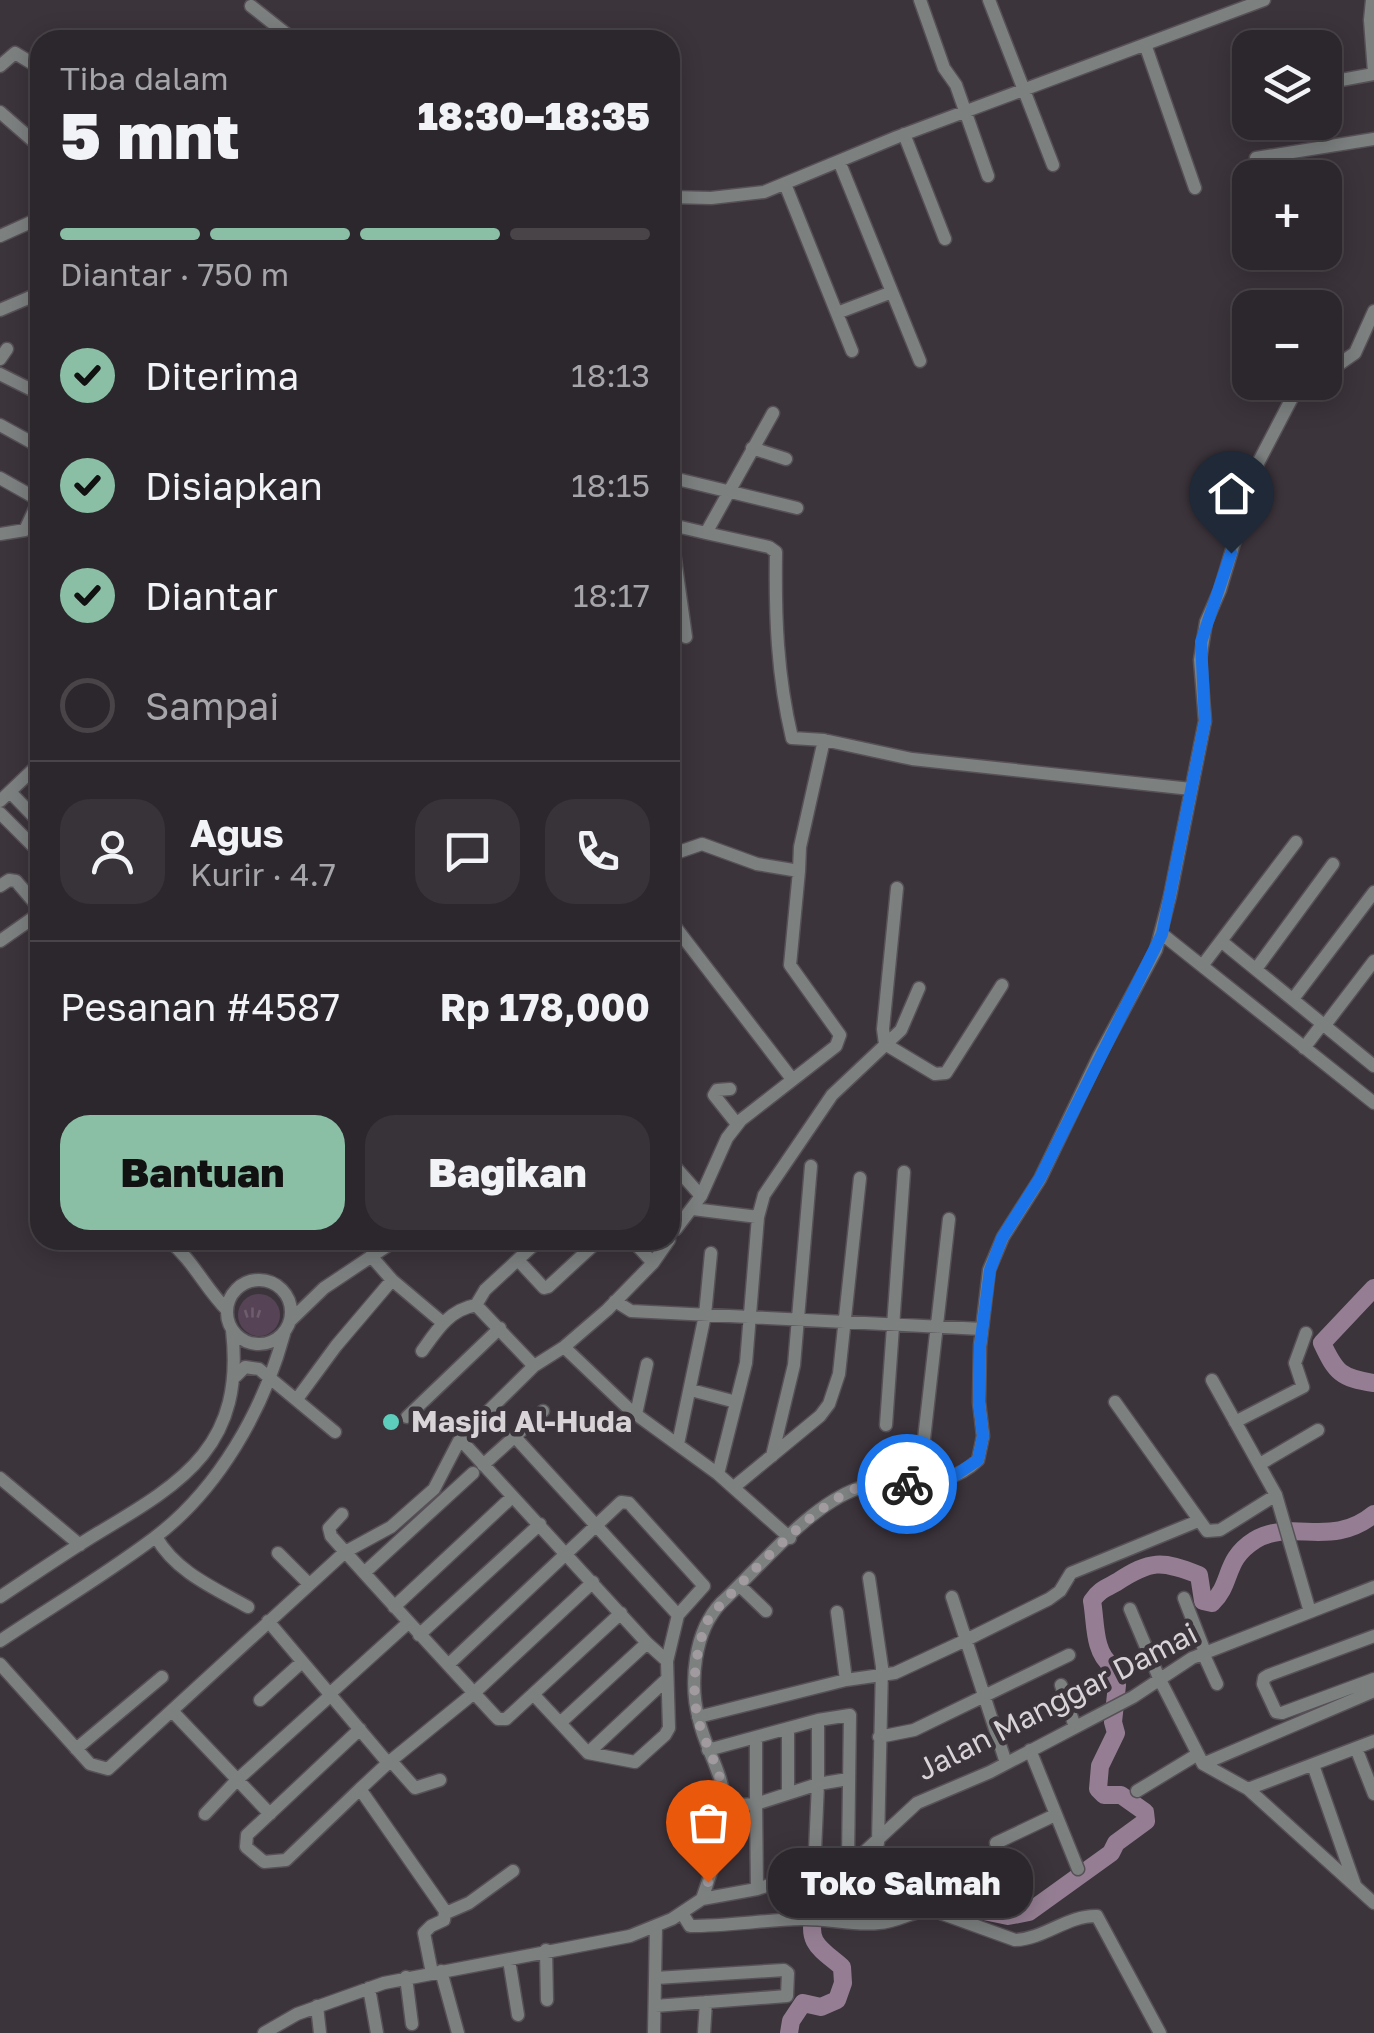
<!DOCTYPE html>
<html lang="id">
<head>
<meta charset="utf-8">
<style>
  body { margin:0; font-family:"Golos Text",sans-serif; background:#383338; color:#f1f3f6; height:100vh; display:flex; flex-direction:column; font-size:38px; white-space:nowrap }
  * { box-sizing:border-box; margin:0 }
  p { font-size:32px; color:#a6a5a9 }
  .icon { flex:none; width:55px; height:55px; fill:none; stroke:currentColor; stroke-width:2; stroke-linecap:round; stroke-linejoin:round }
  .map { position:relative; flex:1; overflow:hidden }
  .sheet { position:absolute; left:30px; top:30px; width:650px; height:1220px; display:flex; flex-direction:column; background:#2c272c; border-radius:30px; box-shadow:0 5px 25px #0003,0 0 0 2px #484448 }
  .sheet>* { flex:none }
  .tools { position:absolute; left:1232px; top:30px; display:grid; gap:20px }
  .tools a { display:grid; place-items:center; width:110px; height:110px; border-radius:20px; background:#2c272c; box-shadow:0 5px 25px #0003,0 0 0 2px #484448; font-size:50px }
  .pin { position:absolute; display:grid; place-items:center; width:85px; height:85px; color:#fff; margin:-102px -42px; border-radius:50% 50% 50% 0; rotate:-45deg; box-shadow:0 0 10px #0007 }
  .pin .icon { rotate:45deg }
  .courier { position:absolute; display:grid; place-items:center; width:100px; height:100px; margin:-50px; border:8px solid #1a73e8; border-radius:50%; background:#fff; color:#222; box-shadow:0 2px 12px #0007 }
  .bubble { position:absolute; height:70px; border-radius:30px; background:#2c272c; box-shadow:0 5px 25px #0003,0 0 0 2px #484448; font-size:32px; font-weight:800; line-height:70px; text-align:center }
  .summary em { font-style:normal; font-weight:800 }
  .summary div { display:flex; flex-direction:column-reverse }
  .summary { display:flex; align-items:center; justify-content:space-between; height:170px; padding:0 30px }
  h1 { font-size:65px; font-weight:800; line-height:75px }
  .bar { display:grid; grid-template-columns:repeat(4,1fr); gap:15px 10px; align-content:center; height:120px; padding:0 30px }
  .bar i { height:12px; border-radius:8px; background:#484448 }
  .bar .selected { background:#8abfa5 }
  .bar p { grid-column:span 4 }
  .line { display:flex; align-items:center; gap:25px; padding:0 30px; border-top:2px solid #484448 }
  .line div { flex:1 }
  .round { display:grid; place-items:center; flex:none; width:105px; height:105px; border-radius:30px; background:#383338 }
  ol { padding:0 30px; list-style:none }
  li { display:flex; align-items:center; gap:30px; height:110px }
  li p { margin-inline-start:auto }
  li .icon { padding:10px; border-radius:50%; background:#8abfa5; color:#111; stroke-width:4 }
  li:last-child { color:#a6a5a9 }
  li i { width:55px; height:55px; border:5px solid #484448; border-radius:50% }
  .primary-button { display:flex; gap:20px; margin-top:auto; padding:20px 30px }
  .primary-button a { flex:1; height:115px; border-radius:30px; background:#8abfa5; color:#111; font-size:40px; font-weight:800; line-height:115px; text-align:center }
  .primary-button a+a { background:#383338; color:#f1f3f6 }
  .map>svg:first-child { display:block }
</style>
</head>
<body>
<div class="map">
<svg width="1374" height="2033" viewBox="0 0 1374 2033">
  <defs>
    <pattern id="grass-tufts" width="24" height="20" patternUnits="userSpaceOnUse" patternTransform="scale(2.5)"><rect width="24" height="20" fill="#564355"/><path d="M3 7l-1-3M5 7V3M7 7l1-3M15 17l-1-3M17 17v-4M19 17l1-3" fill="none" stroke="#6e5d6d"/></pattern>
  </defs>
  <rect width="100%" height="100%" fill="#3b343b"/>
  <!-- grass -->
  <path fill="url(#grass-tufts)" d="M238 1315a21 21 0 1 1 42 0a21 21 0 1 1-42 0Z"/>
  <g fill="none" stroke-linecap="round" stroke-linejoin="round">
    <!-- river -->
    <path stroke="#957e93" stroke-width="18" d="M1374,1288L1322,1343C1336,1373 1341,1378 1374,1383
      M789,2033L791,2021L803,2003L821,2007L837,2000L843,1983L842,1967C821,1949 805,1943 815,1912L882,1890L1008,1916L1029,1912L1111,1853L1116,1843L1146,1821L1145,1812L1121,1795H1104L1098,1789L1100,1766L1116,1733L1113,1722L1117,1685L1112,1666C1093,1652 1096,1622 1092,1601C1099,1590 1106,1588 1117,1582C1151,1560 1161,1560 1199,1575L1203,1601L1212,1603C1233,1583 1223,1560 1255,1540C1292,1518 1332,1549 1374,1514"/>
    <!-- minor casing -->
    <g stroke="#575157" stroke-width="15">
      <path id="minor" d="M920,0L944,68L956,85L988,176
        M989,0L1053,165
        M1372,0L1370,20L1374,72
        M251,6L294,40
        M1146,47L1195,188
        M0,66L15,53L40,68
        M1325,83L1374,74
        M0,112L40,147
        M904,134L945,239
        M1256,158L1374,139
        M839,161L920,361
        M785,184L852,351
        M670,197L711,198L764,192L897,137L1264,0
        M0,236L40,218
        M0,310L40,293
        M837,313L892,292
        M0,359L7,349
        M0,374L40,394
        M1325,374L1355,353L1374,311
        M0,425L40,447
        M752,448L786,459
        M0,478L39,500
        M673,478L797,508
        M670,524L686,637
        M672,525L706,533L773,413
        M706,533L769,547L776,552C775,616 777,675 792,738L824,740L800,847L799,871
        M0,534L25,530L40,498
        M824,740L912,759L1191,789
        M10,792L40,823
        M0,801L40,763
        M0,813L40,853
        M670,855L702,844L757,864L799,871L790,965L840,1035L836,1046L741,1120L727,1138L701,1196
        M0,886L9,880L16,881L40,909
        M670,920L792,1079
        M1162,934L1374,1103
        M0,941L40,913
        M1221,941L1374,1066
        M1202,966L1296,842
        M1256,969L1333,864
        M1293,999L1374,892
        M1325,1025L1374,961
        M885,1044L935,1074L946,1073L1002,985
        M885,1044L883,1029L897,888
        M1304,1048L1323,1023
        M730,1089L717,1090L714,1095L737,1124
        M670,1161L701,1196L676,1229
        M693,1209L758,1217
        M168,1240C193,1260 205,1288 227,1310
        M632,1240L653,1263
        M371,1256L392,1280L443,1323
        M518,1260L544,1288L548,1287L599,1240
        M227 1312a32 32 0 1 1 64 0a32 32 0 1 1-64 0Z
        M615,1301L631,1311L982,1329
        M291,1320L324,1288L390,1244
        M564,1347L630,1410L718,1474L790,1538
        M422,1351C437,1330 449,1310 476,1305
        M534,1366L476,1305L485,1290L539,1240
        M236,1376L245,1367L259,1369L335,1432
        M1212,1380L1276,1495L1310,1612
        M691,1390L736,1402
        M297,1399L336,1346L392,1280
        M1115,1402L1207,1531L1220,1530L1276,1495
        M636,1414L647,1364
        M407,1417L500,1328
        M1235,1422L1303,1387L1295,1363L1306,1333
        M886,1425L904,1172
        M515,1437L678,1615
        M460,1439L647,1643L667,1661
        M678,1444L705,1315L711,1253
        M772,1456L794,1365L811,1166
        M1260,1464L1318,1430
        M483,1465L543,1411
        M718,1474L746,1363L758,1217L764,1195L832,1095L901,1030L919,988
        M0,1478L80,1545
        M919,1483L949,1219
        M734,1487L820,1416L829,1404L839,1374L860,1178
        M342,1514L329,1528L331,1536C386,1598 442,1658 498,1719H506L621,1613
        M156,1537C176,1572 214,1588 248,1607
        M278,1553L309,1584
        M364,1573L473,1473
        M869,1578L882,1667L878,1843
        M740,1586L766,1611
        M0,1597C33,1575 65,1553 98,1533C186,1481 245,1444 232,1330
        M1184,1598L1205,1652
        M394,1607L512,1497
        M1130,1609L1159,1678L1203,1764L1248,1789L1374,1903
        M837,1612L846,1680
        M268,1621L388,1763L360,1789L445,1911L444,1920L431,1926L424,1933L432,1973
        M419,1635L540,1524
        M1374,1636L1269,1675L1264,1678L1263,1684L1276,1712L1282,1713L1374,1679
        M0,1641C51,1607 105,1575 154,1538C218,1490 263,1411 284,1334
        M1203,1653L1217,1684
        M450,1663L621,1502L629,1503L704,1586L678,1615L667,1661L669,1728L665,1735L635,1762L588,1753L533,1694
        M0,1664L90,1764L108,1769L345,1552L391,1527L434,1489L460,1439L534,1366L564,1347L607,1310L653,1263L669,1240
        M1061,1685L1075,1727
        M335,1689L408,1623
        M260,1700L302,1662
        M173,1712L270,1814
        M698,1717L846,1680L895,1673L966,1640L952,1597
        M818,1720V1784L848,1779
        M560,1723L647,1643
        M788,1729V1793
        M879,1737L914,1730L1069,1655
        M756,1738V1804L818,1784L814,1873
        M1356,1748L1374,1794
        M76,1749L162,1677
        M708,1750L818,1720L850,1715L848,1860
        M1030,1750L1078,1869
        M588,1753L667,1679
        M391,1761L415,1788L440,1780
        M388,1763L474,1693L593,1582
        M1006,1763L966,1640L1049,1599L1060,1591L1071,1573L1198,1521
        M1203,1764L1374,1691
        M1313,1765L1355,1885
        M360,1789L286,1860L264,1862L246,1847L247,1835L360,1729
        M1248,1789L1374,1741
        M1137,1791L1198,1754
        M724,1806L756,1804L757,1889
        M205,1814L237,1780L331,1695
        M996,1843L1055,1815
        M702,1899C712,1870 725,1833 724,1801C723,1773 705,1748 699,1720C689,1683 694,1631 721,1603C760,1567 809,1505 859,1488C899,1474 944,1494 978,1460L983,1436L979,1402L980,1346L989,1270L1003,1237L1040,1179L1099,1056L1156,950L1170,896L1205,721L1200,660L1206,622L1220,590L1258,463L1293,396L1311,382
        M446,1913L469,1903L513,1871
        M682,1913L690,1926C728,1926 764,1920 801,1919C827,1918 853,1926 879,1923C899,1922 913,1910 932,1910L1015,1940C1044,1939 1068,1915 1097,1916L1160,2033
        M546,1950L547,2000
        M509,1960L518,2015
        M441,1971L458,2033
        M406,1977L412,2024
        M369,1988L377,2033
        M317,2006L320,2033
        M655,2006L787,1996L788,1973L784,1970L656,1978
        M264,2033L297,2014L384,1983L630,1936L672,1919L702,1899L757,1889L860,1856L917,1803L990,1772L1133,1697L1192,1658L1374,1587
        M654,2033L656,1926
        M704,2033L706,2002"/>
    </g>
    <!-- minor -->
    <use href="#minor" stroke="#7c8180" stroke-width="12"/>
  </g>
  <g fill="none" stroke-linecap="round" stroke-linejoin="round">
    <!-- done -->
    <path stroke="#a19ba0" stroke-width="10" stroke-dasharray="0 18" d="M708,1882C715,1853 728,1820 723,1790C718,1767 706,1745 699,1723C690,1691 695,1645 710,1616C743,1581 817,1501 860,1487C875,1482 892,1485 907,1484"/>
    <!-- route -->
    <path stroke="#1a73e8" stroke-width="12" d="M907,1484L954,1476L978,1460L983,1436L979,1402L980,1346L990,1270L1002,1238L1040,1178L1162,934L1205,721L1201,642L1231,553"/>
  </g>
  <!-- markers -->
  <circle fill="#5ccebb" stroke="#3b343b" stroke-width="4" cx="391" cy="1422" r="10"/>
  <g text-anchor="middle" stroke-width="9" stroke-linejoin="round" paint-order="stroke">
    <!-- poi labels -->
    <g font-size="30" font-weight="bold" fill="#d8d3d7" stroke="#3b343b" text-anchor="start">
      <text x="411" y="1432">Masjid Al-Huda</text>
    </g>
    <!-- street labels -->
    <g font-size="30" fill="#d8d3d7" stroke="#3b343b">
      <text transform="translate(1057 1702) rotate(-27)" y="10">Jalan Manggar Damai</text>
    </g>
  </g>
</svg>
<div class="tools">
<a><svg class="icon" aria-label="layers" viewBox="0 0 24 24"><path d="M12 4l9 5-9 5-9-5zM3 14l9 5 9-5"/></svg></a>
<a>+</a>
<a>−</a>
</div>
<div class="pin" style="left:708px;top:1882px;background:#ea580c"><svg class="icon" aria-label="bag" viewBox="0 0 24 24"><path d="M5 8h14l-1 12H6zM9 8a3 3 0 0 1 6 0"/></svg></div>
<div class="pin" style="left:1231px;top:553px;background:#1f2937"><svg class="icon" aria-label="home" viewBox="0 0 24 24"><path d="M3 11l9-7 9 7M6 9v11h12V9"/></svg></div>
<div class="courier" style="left:907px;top:1484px"><svg class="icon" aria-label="bike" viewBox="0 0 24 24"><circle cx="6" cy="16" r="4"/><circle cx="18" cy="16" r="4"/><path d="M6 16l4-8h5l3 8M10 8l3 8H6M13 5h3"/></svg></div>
<div class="bubble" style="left:768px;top:1848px;width:265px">Toko Salmah</div>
<section class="sheet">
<div class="summary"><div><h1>5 mnt</h1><p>Tiba dalam</p></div><em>18:30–18:35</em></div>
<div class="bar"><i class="selected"></i><i class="selected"></i><i class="selected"></i><i></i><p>Diantar · 750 m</p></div>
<ol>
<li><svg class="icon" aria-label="check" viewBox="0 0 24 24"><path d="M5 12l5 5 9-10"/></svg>Diterima<p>18:13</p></li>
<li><svg class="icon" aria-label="check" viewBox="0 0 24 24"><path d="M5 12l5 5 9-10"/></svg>Disiapkan<p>18:15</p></li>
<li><svg class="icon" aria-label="check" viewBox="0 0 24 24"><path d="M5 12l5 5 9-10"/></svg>Diantar<p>18:17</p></li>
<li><i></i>Sampai</li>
</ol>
<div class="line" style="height:180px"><a class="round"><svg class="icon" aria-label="person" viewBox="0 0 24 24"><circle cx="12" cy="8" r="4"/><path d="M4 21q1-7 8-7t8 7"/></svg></a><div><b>Agus</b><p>Kurir · 4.7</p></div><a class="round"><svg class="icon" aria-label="chat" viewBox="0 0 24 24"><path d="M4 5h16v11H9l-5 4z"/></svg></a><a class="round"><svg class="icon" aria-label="phone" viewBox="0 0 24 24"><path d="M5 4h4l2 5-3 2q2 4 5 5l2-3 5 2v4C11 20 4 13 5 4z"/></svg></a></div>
<div class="line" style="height:130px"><div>Pesanan #4587</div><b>Rp 178,000</b></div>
<div class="primary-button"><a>Bantuan</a><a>Bagikan</a></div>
</section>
</div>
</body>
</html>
